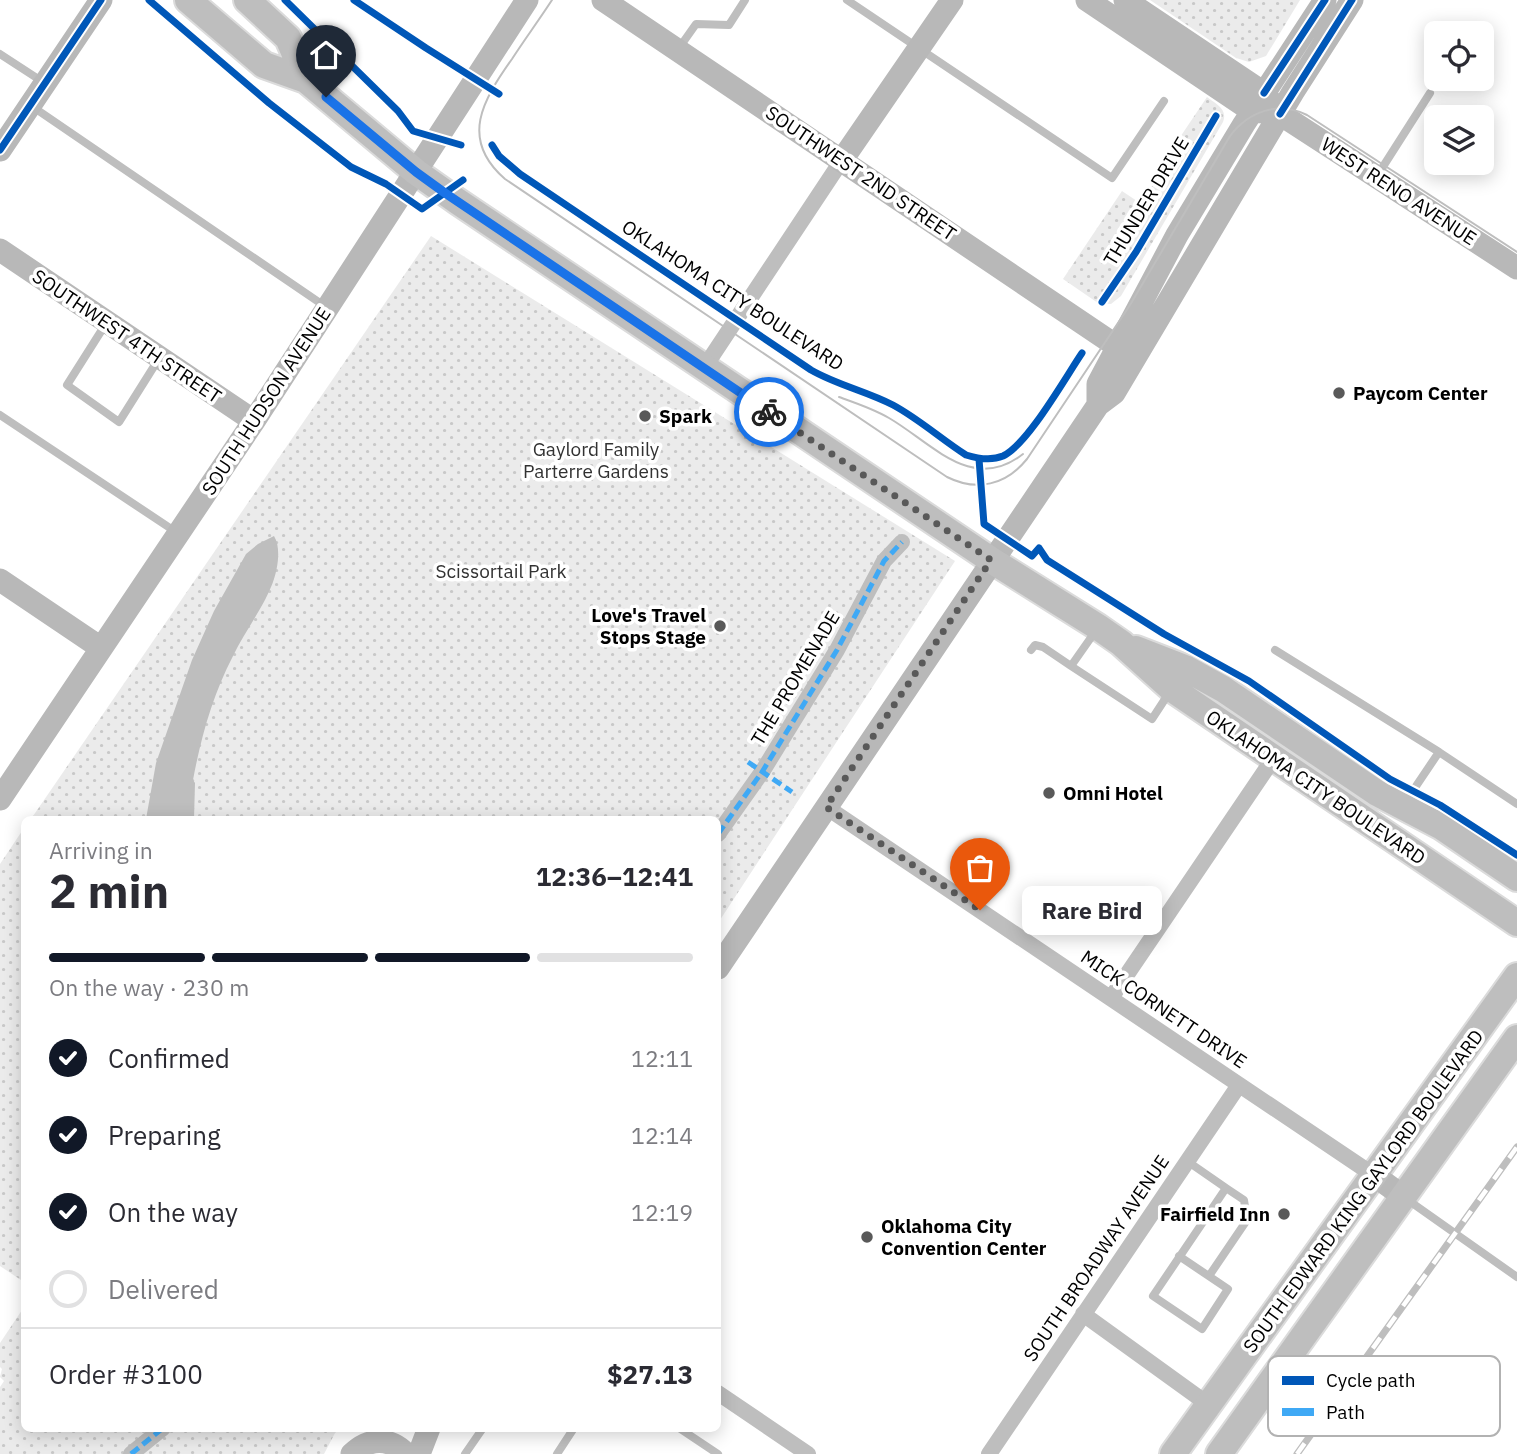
<!DOCTYPE html>
<html lang="en">
<head>
<meta charset="utf-8">
<style>
  body { margin:0; font-family:"IBM Plex Sans",sans-serif; background:#f7f7f7; color:#2b2b33; height:100vh; display:flex; flex-direction:column; font-size:26px; white-space:nowrap }
  * { box-sizing:border-box; margin:0 }
  p { font-size:23px; color:#7c7c81 }
  .icon { flex:none; width:38px; height:38px; fill:none; stroke:currentColor; stroke-width:2; stroke-linecap:round; stroke-linejoin:round }
  .map { position:relative; flex:1; overflow:hidden }
  .side { position:absolute; left:21px; top:816px; width:700px; height:616px; display:flex; flex-direction:column; background:#fff; border-radius:10px; box-shadow:0 4px 18px #0003 }
  .side>* { flex:none }
  .fabs { position:absolute; left:1424px; top:21px; display:grid; gap:14px }
  .fabs a { display:grid; place-items:center; width:70px; height:70px; border-radius:10px; background:#fff; box-shadow:0 4px 18px #0003; font-size:35px }
  .pin { position:absolute; display:grid; place-items:center; width:60px; height:60px; color:#fff; margin:-72px -30px; border-radius:50% 50% 50% 0; rotate:-45deg; box-shadow:0 0 7px #0007 }
  .pin .icon { rotate:45deg }
  .courier { position:absolute; display:grid; place-items:center; width:70px; height:70px; margin:-35px; border:5px solid #1a73e8; border-radius:50%; background:#fff; color:#222; box-shadow:0 2px 9px #0007 }
  .bubble { position:absolute; height:49px; border-radius:10px; background:#fff; box-shadow:0 4px 18px #0003; font-size:23px; font-weight:700; line-height:49px; text-align:center }
  .summary em { font-style:normal; font-weight:700 }
  .summary div { display:flex; flex-direction:column-reverse }
  .summary { display:flex; align-items:center; justify-content:space-between; height:119px; padding:0 28px }
  h1 { font-size:46px; font-weight:700; line-height:52px }
  .bar { display:grid; grid-template-columns:repeat(4,1fr); gap:10px 7px; align-content:center; height:84px; padding:0 28px }
  .bar i { height:9px; border-radius:5px; background:#e1e1e2 }
  .bar .active { background:#111827 }
  .bar p { grid-column:span 4 }
  .line { display:flex; align-items:center; gap:18px; padding:0 28px; border-top:2px solid #e1e1e2 }
  .line div { flex:1 }
  ol { padding:0 28px; list-style:none }
  li { display:flex; align-items:center; gap:21px; height:77px }
  li p { margin-inline-start:auto }
  li .icon { padding:7px; border-radius:50%; background:#111827; color:#fff; stroke-width:4 }
  li:last-child { color:#7c7c81 }
  li i { width:38px; height:38px; border:4px solid #e1e1e2; border-radius:50% }
  .map>svg:first-child { display:block }
</style>
</head>
<body>
<div class="map">
<svg width="1517" height="1454" viewBox="0 0 1517 1454">
  <defs>
    <pattern id="park-dots" width="8" height="8" patternUnits="userSpaceOnUse" patternTransform="scale(1.75)"><rect width="8" height="8" fill="#ebebeb"/><path d="M2 2h.1M6 6h.1" fill="none" stroke="#c8c8c8" stroke-width="1.8" stroke-linecap="round"/></pattern>
  </defs>
  <rect width="100%" height="100%" fill="#fff"/>
  <!-- park -->
  <path fill="url(#park-dots)" d="M1150,0H1300L1266,56L1249,62L1236,58Z
    M1207,97C1216,104 1228,109 1223,122L1121,296L1111,304L1098,303L1063,279L1122,191L1140,203L1156,180V173Z
    M431,236L955,561L718,923V819H31Z
    M24,828V1282L0,1266V864Z
    M24,1307V1428H341L335,1433L324,1454H0V1387L4,1381L0,1377L2,1369L0,1367V1343Z"/>
  <!-- water -->
  <path fill="#bebebe" d="M274,536C281,547 278,567 274,579C266,604 245,631 233,656C213,694 201,737 193,780L195,783L194,819H146L156,763L192,660L214,611L246,554L258,544Z"/>
  <g fill="none" stroke-linecap="round" stroke-linejoin="round">
    <!-- primary casing -->
    <g stroke="#dbdbdb" stroke-width="30">
      <path id="primary" d="M188,0L264,65L306,80L416,172L457,201L991,560L1098,627L1121,643L1172,689L1517,923
        M247,0L288,38L306,80
        M1136,649L1185,668L1223,689L1377,793L1442,827L1517,878
        M1173,1454L1517,976
        M1219,1454L1517,1038"/>
    </g>
    <!-- lane -->
    <path stroke="#bebebe" stroke-width="8" d="M847,0L1112,178L1164,101
      M679,48L696,24L729,25L745,0
      M0,54L43,82
      M33,107L326,307
      M1377,176L1430,93
      M105,325L67,385L119,422L158,360
      M0,415L176,532
      M1097,629L1071,666L1152,719L1169,693
      M1031,650L1035,645L1043,647L1071,666
      M1275,650L1439,752L1404,804
      M1439,752L1517,804
      M1405,1198L1517,1277
      M1179,1256L1228,1289L1202,1329L1153,1296L1226,1188L1187,1161
      M1209,1276L1247,1220L1244,1200L1226,1188
      M679,1428L718,1454
      M465,1454L483,1428
      M557,1454L574,1428"/>
    <!-- street -->
    <path stroke="#bebebe" stroke-width="16" d="M704,368L842,160
      M826,807L1375,1176
      M718,834L762,772L837,650L884,561L902,542
      M1111,998L1273,759
      M1083,1314L1209,1405
      M718,1393L808,1454
      M131,1454L163,1428
      M989,1454L1239,1085"/>
    <!-- secondary -->
    <path stroke="#b8b8b8" stroke-width="23" d="M603,0L1118,347
      M1087,0L1252,111L1266,112
      M1125,0L1264,93L1280,114L1517,268
      M0,150L101,0
      M842,160L952,0
      M0,250L254,421
      M1098,405L1114,393L1293,92L1352,0
      M0,580L101,648
      M0,799L254,421L527,0
      M718,968L1098,405V384L1177,235L1244,124L1325,0
      M1375,1176L1404,1197
      M352,1454C368,1438 390,1437 406,1454
      M419,1454L429,1428"/>
    <!-- primary -->
    <use href="#primary" stroke="#bebebe" stroke-width="26"/>
    <!-- tram -->
    <path stroke="#bebebe" stroke-width="2" d="M552,0C539,20 525,39 512,59C483,100 459,139 505,179L947,477C977,492 1006,485 1027,459L1130,305L1230,136C1249,111 1278,101 1307,115L1517,252
      M839,397C856,403 874,409 889,418C932,443 972,494 1023,454"/>
    <!-- rail casing -->
    <g stroke="#bebebe" stroke-width="7">
      <path id="rail" d="M1297,1454L1517,1147"/>
    </g>
    <!-- rail -->
    <use href="#rail" stroke="#fff" stroke-width="4.5" stroke-dasharray="13" stroke-linecap="butt"/>
    <!-- quiet -->
    <path stroke="#3fa9f5" stroke-width="5" stroke-dasharray="10 5" stroke-linecap="butt" d="M748,762L792,792
      M718,834L762,772L837,650L884,561L902,542
      M131,1454L163,1428"/>
    <!-- cycleway casing -->
    <g stroke="#fff" stroke-width="11">
      <path id="cycleway" d="M149,0L269,103L351,167L386,184L422,209L463,180
        M285,0L398,111L413,131L461,145
        M354,0L426,48L499,94
        M1264,93L1325,0
        M1280,114L1352,0
        M492,145L499,156L520,174L811,370C837,385 866,391 893,405C919,419 941,439 966,455C979,459 991,461 1003,456C1028,444 1065,378 1082,353
        M0,150L101,0
        M1102,302L1136,252L1216,116
        M979,459L984,524L1032,556L1039,548L1047,560L1164,634L1249,681L1390,779L1440,805L1517,855"/>
    </g>
    <!-- cycleway -->
    <use href="#cycleway" stroke="#0057b8" stroke-width="7"/>
  </g>
  <g fill="none" stroke-linecap="round" stroke-linejoin="round">
    <!-- done -->
    <path stroke="#595959" stroke-width="7" stroke-dasharray="0 12.6" d="M769,412L991,560L826,807L980,910"/>
    <!-- route -->
    <path stroke="#1a73e8" stroke-width="9" d="M326,97L416,172L445,193L769,412"/>
  </g>
  <!-- markers -->
  <g fill="#595959" stroke="#fff" stroke-width="2.5">
    <circle cx="1339" cy="393" r="7"/>
    <circle cx="645" cy="416" r="7"/>
    <circle cx="720" cy="626" r="7"/>
    <circle cx="1049" cy="793" r="7"/>
    <circle cx="1284" cy="1214" r="7"/>
    <circle cx="867" cy="1237" r="7"/>
  </g>
  <g text-anchor="middle" stroke-width="7" stroke-linejoin="round" paint-order="stroke">
    <!-- street labels -->
    <g font-size="19" fill="#000" stroke="#fff">
      <text transform="translate(861 173) rotate(34)" y="7">SOUTHWEST 2ND STREET</text>
      <text transform="translate(1399 191) rotate(33)" y="7">WEST RENO AVENUE</text>
      <text transform="translate(1146 201) rotate(-59)" y="7">THUNDER DRIVE</text>
      <text transform="translate(733 295) rotate(33)" y="7">OKLAHOMA CITY BOULEVARD</text>
      <text transform="translate(127 336) rotate(34)" y="7">SOUTHWEST 4TH STREET</text>
      <text transform="translate(266 401) rotate(-57)" y="7">SOUTH HUDSON AVENUE</text>
      <text transform="translate(795 678) rotate(-59)" y="7">THE PROMENADE</text>
      <text transform="translate(1316 787) rotate(34)" y="7">OKLAHOMA CITY BOULEVARD</text>
      <text transform="translate(1164 1009) rotate(34)" y="7">MICK CORNETT DRIVE</text>
      <text transform="translate(1363 1191) rotate(-54)" y="7">SOUTH EDWARD KING GAYLORD BOULEVARD</text>
      <text transform="translate(1096 1258) rotate(-56)" y="7">SOUTH BROADWAY AVENUE</text>
    </g>
    <!-- poi labels -->
    <g font-size="19" font-weight="bold" fill="#000" stroke="#fff" text-anchor="start">
      <text x="1353" y="400">Paycom Center</text>
      <text x="659" y="423">Spark</text>
      <text x="706" y="622" text-anchor="end">Love's Travel<tspan x="706" dy="22">Stops Stage</tspan></text>
      <text x="1063" y="800">Omni Hotel</text>
      <text x="1270" y="1221" text-anchor="end">Fairfield Inn</text>
      <text x="881" y="1233">Oklahoma City<tspan x="881" dy="22">Convention Center</tspan></text>
    </g>
    <!-- park labels -->
    <g font-size="19" fill="#323232" stroke="#fff">
      <text x="596" y="456">Gaylord Family<tspan x="596" dy="22">Parterre Gardens</tspan></text>
      <text x="501" y="578">Scissortail Park</text>
    </g>
  </g>
  <!-- legend -->
  <rect x="1268" y="1356" width="232" height="80" rx="10" fill="#fff" stroke="#b2b2b2" stroke-width="2"/>
  <rect x="1282" y="1376" width="32" height="9" fill="#0057b8"/>
  <rect x="1282" y="1408" width="32" height="8" fill="#3fa9f5"/>
  <g font-size="19" fill="#000">
    <text x="1326" y="1387">Cycle path</text>
    <text x="1326" y="1419">Path</text>
  </g>
</svg>
<div class="fabs">
<a><svg class="icon" aria-label="locate" viewBox="0 0 24 24"><circle cx="12" cy="12" r="6"/><path d="M12 2v4M12 18v4M2 12h4M18 12h4"/></svg></a>
<a><svg class="icon" aria-label="layers" viewBox="0 0 24 24"><path d="M12 4l9 5-9 5-9-5zM3 14l9 5 9-5"/></svg></a>
</div>
<div class="pin" style="left:980px;top:910px;background:#ea580c"><svg class="icon" aria-label="bag" viewBox="0 0 24 24"><path d="M5 8h14l-1 12H6zM9 8a3 3 0 0 1 6 0"/></svg></div>
<div class="pin" style="left:326px;top:97px;background:#1f2937"><svg class="icon" aria-label="home" viewBox="0 0 24 24"><path d="M3 11l9-7 9 7M6 9v11h12V9"/></svg></div>
<div class="courier" style="left:769px;top:412px"><svg class="icon" aria-label="bike" viewBox="0 0 24 24"><circle cx="6" cy="16" r="4"/><circle cx="18" cy="16" r="4"/><path d="M6 16l4-8h5l3 8M10 8l3 8H6M13 5h3"/></svg></div>
<div class="bubble" style="left:1022px;top:886px;width:140px">Rare Bird</div>
<section class="side">
<div class="summary"><div><h1>2 min</h1><p>Arriving in</p></div><em>12:36–12:41</em></div>
<div class="bar"><i class="active"></i><i class="active"></i><i class="active"></i><i></i><p>On the way · 230 m</p></div>
<ol>
<li><svg class="icon" aria-label="check" viewBox="0 0 24 24"><path d="M5 12l5 5 9-10"/></svg>Confirmed<p>12:11</p></li>
<li><svg class="icon" aria-label="check" viewBox="0 0 24 24"><path d="M5 12l5 5 9-10"/></svg>Preparing<p>12:14</p></li>
<li><svg class="icon" aria-label="check" viewBox="0 0 24 24"><path d="M5 12l5 5 9-10"/></svg>On the way<p>12:19</p></li>
<li><i></i>Delivered</li>
</ol>
<div class="line" style="height:91px"><div>Order #3100</div><b>$27.13</b></div>
</section>
</div>
</body>
</html>
